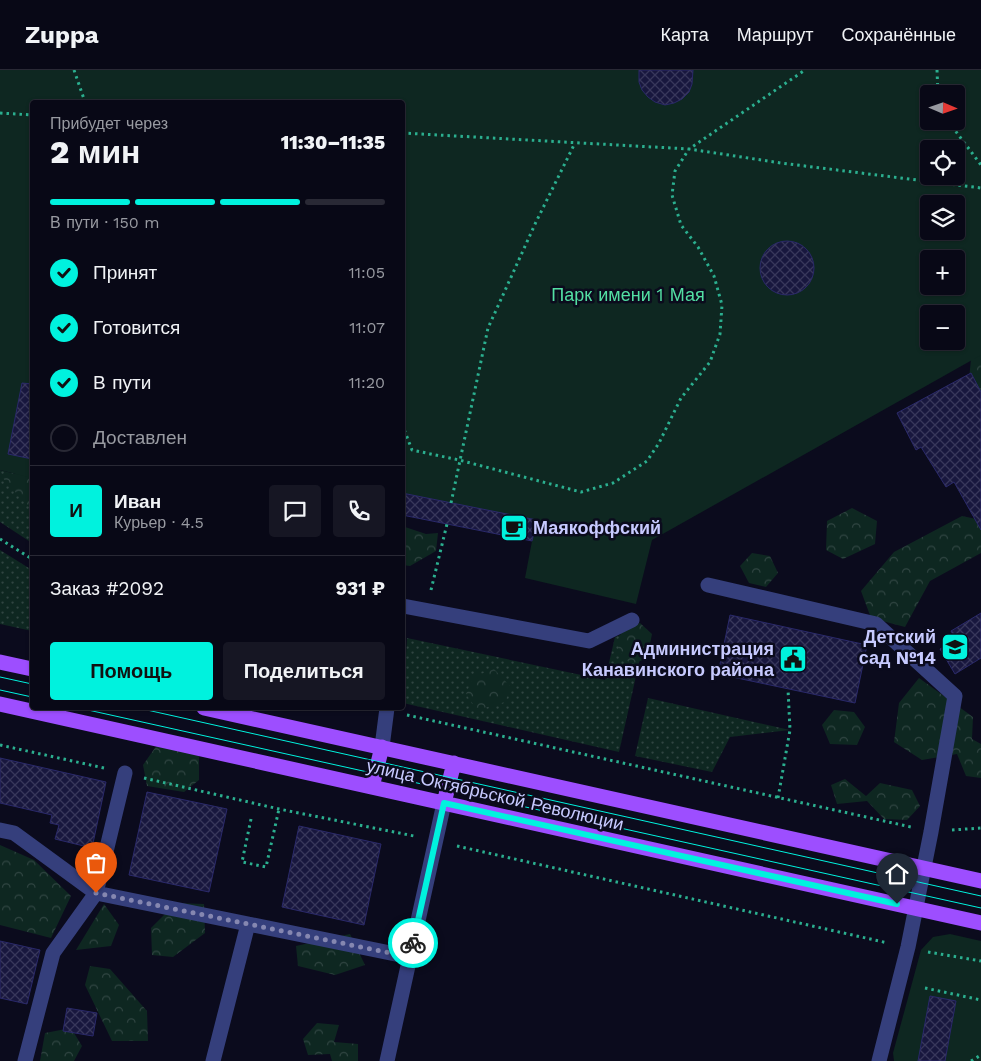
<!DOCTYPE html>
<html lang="ru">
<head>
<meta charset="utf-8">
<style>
  body { margin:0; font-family:"Work Sans",sans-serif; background:#161623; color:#f1f3f6; height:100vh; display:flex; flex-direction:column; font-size:19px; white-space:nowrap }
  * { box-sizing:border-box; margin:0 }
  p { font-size:16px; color:#989aa1 }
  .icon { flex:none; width:28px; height:28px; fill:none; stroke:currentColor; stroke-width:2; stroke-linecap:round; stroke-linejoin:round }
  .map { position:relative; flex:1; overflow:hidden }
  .sheet { position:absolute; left:30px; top:30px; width:375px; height:610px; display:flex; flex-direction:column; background:#080816; border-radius:5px; box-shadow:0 1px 4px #0004,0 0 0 1px #292935 }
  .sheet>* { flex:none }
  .needle { width:32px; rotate:92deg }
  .buttons { position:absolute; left:920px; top:15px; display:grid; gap:10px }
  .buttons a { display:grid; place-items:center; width:45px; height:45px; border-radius:5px; background:#080816; box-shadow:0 1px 4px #0004,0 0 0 1px #292935; font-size:25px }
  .pin { position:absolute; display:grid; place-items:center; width:42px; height:42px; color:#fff; margin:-51px -21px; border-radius:50% 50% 50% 0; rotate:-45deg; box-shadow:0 0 5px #0007 }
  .pin .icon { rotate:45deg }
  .courier { position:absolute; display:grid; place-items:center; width:50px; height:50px; margin:-25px; border:4px solid #00f2de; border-radius:50%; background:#fff; color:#222; box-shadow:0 1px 6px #0007 }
  .head em { font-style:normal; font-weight:800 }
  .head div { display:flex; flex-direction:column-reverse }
  .head { display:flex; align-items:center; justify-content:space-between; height:85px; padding:0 20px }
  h1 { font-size:32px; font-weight:800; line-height:38px }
  .bar { display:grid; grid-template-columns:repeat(4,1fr); gap:8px 5px; align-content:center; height:60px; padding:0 20px }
  .bar i { height:6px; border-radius:4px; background:#292935 }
  .bar .current { background:#00f2de }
  .bar p { grid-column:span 4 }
  .line { display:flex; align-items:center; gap:12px; padding:0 20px; border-top:1px solid #292935 }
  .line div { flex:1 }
  .round { display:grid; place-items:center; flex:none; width:52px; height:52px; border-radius:5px; background:#161623 }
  ol { padding:0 20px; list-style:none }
  li { display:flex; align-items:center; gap:15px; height:55px }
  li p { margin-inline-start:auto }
  li .icon { padding:5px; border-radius:50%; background:#00f2de; color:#111; stroke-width:4 }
  li:last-child { color:#989aa1 }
  li i { width:28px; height:28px; border:2px solid #292935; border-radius:50% }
  .button { display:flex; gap:10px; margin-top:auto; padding:10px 20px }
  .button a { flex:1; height:58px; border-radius:5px; background:#00f2de; color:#111; font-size:20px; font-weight:800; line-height:58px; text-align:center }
  .button a+a { background:#161623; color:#f1f3f6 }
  header { display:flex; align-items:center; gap:30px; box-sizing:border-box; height:70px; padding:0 25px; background:#080816; border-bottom:1px solid #292935 }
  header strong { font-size:24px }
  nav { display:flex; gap:28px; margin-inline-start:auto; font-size:18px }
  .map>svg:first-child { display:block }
</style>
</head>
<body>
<header>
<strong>Zuppa</strong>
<nav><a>Карта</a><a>Маршрут</a><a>Сохранённые</a></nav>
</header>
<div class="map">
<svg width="981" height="991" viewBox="0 0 981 991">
  <defs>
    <pattern id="grass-dots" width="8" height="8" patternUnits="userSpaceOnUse" patternTransform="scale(1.25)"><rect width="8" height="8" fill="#0e2721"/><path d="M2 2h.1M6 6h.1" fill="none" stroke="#304542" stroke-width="1.8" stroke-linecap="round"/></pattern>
    <pattern id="forest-crowns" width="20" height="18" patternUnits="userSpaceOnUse" patternTransform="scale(1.25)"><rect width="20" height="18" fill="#0e2721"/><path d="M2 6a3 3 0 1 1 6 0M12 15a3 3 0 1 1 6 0" fill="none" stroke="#304542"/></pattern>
    <pattern id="building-cross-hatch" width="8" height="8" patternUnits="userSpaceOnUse" patternTransform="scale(1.25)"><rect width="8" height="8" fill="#18173e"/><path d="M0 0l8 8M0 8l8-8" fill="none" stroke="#38375b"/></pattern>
  </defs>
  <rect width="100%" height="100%" fill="#0b0b1d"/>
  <!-- grass -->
  <path fill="url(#grass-dots)" d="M0,400L32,408V473L0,452Z
    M0,480L32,500V561L0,554Z
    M636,559L643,575L619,682L403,633L407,568L605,610L615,567Z
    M648,628L790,660L730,667L712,702L635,686Z"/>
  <!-- forest -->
  <path fill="url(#forest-crowns)" d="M981,235V332L968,319L976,240Z
    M24,401L32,403V436L26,434L2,407Z
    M852,438L877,451L875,474L843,489L826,480L827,451Z
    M962,446L981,450V483L930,511L905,557L871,548L861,521L894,482Z
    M402,456L426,464L438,463L436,481L410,496L403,495Z
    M752,483L770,486L778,503L766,517L749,513L740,496Z
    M640,553L652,564L647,589L630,594L618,579L621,561Z
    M494,599L511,617L505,632L477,640L466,624L473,607Z
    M919,608L973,647L972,669L981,674V708L966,706L957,684L922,690L894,672L899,633Z
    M834,640L854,642L865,657L857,675L830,674L822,655Z
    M157,675L199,683V710L184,722L147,716L143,695Z
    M845,709L866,726L880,713L912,720L920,736L907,750L884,749L867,731L837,734L831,715Z
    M0,775L34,790L71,826L51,868L0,855Z
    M176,833L204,834L205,863L173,887L152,885L151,858Z
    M104,834L119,855L111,876L76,880Z
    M350,864L365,895L335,905L298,896L296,876Z
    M90,896L110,899L147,941L148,971H112L85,915Z
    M317,953L339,955L334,972L358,974V991H332L330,984L308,985L303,969Z
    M71,958L82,976L74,991H40L45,963Z"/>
  <!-- green -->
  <path fill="#0e2721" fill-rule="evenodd" d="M0,0H981V285L652,470L636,534L525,508L532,471L403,445L402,32H32V408L0,400ZM929,24H956V51H929ZM929,79H956V106H929ZM929,134H956V161H929ZM929,189H956V216H929ZM929,244H956V271H929Z
    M950,864L981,871V991H894L893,983L921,880L933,867Z"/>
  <!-- building -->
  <path fill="url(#building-cross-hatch)" stroke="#2a296a" d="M639,0H693L692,14L689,22L682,29L674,33L665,35L655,32L648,27L642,20L639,12Z
    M760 198a27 27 0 1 1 54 0a27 27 0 1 1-54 0Z
    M971,303L981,322V460L954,412L946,417L921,377L916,380L897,343Z
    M22,313L32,314V389L8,384Z
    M402,423L537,450L532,471L402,445Z
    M981,543V588L955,604L940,579L956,570L951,561Z
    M730,545L867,575L855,633L718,604Z
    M0,688L106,712L92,778L55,769L59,755L50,753L52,745L0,733Z
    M147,722L227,739L209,822L129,805Z
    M299,756L381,774L364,855L282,837Z
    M0,871L40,880L27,934L0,928Z
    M930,926L956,931L945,991H918Z
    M67,938L97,943L93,966L63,961Z"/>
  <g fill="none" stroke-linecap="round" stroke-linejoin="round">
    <!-- path -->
    <path stroke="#2baf8f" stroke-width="3" stroke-dasharray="2.5 4" stroke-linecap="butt" d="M74,0L85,32
      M937,0L938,24
      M0,43L32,45
      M948,51L981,95
      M402,63L689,79L805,0
      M402,354L412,380L459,390L581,422L613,413L647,391L659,373L681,328L710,292L720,264L722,235L714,206L698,177L681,155L672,125L675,101L689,79L781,93L981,118
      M451,433L488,258L536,152L575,73
      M0,469L32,489
      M431,520L447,454
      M407,645L911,757
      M0,675L104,698
      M144,708L279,739L414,766
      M778,728L790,660L788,619
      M251,749L242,792L266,797L279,739
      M952,760L981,758
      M457,776L888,873
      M928,882L981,891
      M925,918L981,930
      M971,991L981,985"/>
    <!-- minor -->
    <path stroke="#353f7c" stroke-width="15" d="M708,515L876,554L955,626L931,762L908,877L879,991
      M403,536L589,571L632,550
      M382,677L387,638
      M0,760L14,763L96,823L410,887
      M25,991L53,883L96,823L125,703
      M213,991L248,854
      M387,991L444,733"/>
    <!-- major -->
    <path stroke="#9d4eff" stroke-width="15" d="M0,592L32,599
      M0,634L981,853
      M204,638L981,811
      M372,717L382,677
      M444,733L454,693"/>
    <!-- tram -->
    <path stroke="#00f2de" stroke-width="1" d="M0,607L32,614
      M0,620L32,627
      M79,638L981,838
      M138,638L981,826"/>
  </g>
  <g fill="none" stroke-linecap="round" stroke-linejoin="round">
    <!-- done -->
    <path stroke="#8587b0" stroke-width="5" stroke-dasharray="0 9" d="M96,823L410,887L413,873"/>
    <!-- route -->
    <path stroke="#00f2de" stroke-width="6" d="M413,873L444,733L897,834"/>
  </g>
  <!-- icons -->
  <defs>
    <g id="cafe-square" transform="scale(1.4375)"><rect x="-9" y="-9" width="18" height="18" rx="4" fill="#00f2de" stroke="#0b0b1d"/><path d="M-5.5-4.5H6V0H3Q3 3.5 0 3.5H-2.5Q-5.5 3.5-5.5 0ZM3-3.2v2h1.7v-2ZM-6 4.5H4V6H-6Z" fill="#111"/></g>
    <g id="school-square" transform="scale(1.4375)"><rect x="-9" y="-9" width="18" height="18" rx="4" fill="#00f2de" stroke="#0b0b1d"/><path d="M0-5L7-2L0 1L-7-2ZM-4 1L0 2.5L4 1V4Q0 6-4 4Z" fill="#111"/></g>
    <g id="civic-square" transform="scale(1.4375)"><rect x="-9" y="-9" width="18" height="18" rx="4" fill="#00f2de" stroke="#0b0b1d"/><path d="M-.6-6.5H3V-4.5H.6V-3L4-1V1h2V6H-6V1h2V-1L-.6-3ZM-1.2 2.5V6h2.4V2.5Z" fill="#111"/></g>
  </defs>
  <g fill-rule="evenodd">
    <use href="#cafe-square" x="514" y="458"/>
    <use href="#school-square" x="955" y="577"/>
    <use href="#civic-square" x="793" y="589"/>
  </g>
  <g text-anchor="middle" stroke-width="5" stroke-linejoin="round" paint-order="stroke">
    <!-- park labels -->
    <g font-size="18" fill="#53dfa3" stroke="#0b0b1d">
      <text x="628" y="231">Парк имени 1 Мая</text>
    </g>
    <!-- poi labels -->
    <g font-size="18" font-weight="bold" fill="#c7caff" stroke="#0b0b1d" text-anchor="end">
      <text x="533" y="464" text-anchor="start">Маякоффский</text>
      <text x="936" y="573">Детский<tspan x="936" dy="21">сад №14</tspan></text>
      <text x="774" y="585">Администрация<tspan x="774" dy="21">Канавинского района</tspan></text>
    </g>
    <!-- street labels -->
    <g font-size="18" fill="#c7caff" stroke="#0b0b1d">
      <text transform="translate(495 725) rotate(13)" y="6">улица Октябрьской Революции</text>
    </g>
  </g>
</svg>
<div class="buttons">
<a><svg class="needle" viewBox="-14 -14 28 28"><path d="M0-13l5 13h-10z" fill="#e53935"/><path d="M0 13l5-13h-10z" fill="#989aa1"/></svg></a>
<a><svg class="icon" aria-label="locate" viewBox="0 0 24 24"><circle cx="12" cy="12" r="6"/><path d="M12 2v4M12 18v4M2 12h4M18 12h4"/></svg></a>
<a><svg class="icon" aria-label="layers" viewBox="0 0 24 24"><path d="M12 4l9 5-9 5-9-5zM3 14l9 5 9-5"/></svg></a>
<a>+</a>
<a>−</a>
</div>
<div class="pin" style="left:96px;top:823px;background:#ea580c"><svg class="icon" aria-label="bag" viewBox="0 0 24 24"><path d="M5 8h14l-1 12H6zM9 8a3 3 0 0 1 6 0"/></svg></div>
<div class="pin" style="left:897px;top:834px;background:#1f2937"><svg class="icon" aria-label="home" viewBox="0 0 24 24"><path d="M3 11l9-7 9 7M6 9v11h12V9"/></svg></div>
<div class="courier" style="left:413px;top:873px"><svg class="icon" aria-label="bike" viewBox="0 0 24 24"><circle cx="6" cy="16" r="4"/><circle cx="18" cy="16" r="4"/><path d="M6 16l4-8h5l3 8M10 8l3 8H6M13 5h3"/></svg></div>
<section class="sheet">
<div class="head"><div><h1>2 мин</h1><p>Прибудет через</p></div><em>11:30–11:35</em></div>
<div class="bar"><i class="current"></i><i class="current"></i><i class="current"></i><i></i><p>В пути · 150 m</p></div>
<ol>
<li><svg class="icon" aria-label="check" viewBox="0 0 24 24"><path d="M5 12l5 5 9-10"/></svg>Принят<p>11:05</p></li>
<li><svg class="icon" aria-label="check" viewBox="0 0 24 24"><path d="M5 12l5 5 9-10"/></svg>Готовится<p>11:07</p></li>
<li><svg class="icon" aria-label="check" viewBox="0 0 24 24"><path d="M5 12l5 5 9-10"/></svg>В пути<p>11:20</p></li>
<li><i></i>Доставлен</li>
</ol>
<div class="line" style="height:90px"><b class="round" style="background:#00f2de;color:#111">И</b><div><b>Иван</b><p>Курьер · 4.5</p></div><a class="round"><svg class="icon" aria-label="chat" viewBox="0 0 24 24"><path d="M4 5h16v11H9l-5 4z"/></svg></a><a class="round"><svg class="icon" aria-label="phone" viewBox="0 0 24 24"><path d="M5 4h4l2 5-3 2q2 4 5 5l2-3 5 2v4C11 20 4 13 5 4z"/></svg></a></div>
<div class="line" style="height:65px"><div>Заказ #2092</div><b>931 ₽</b></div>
<div class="button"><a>Помощь</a><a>Поделиться</a></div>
</section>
</div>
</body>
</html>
